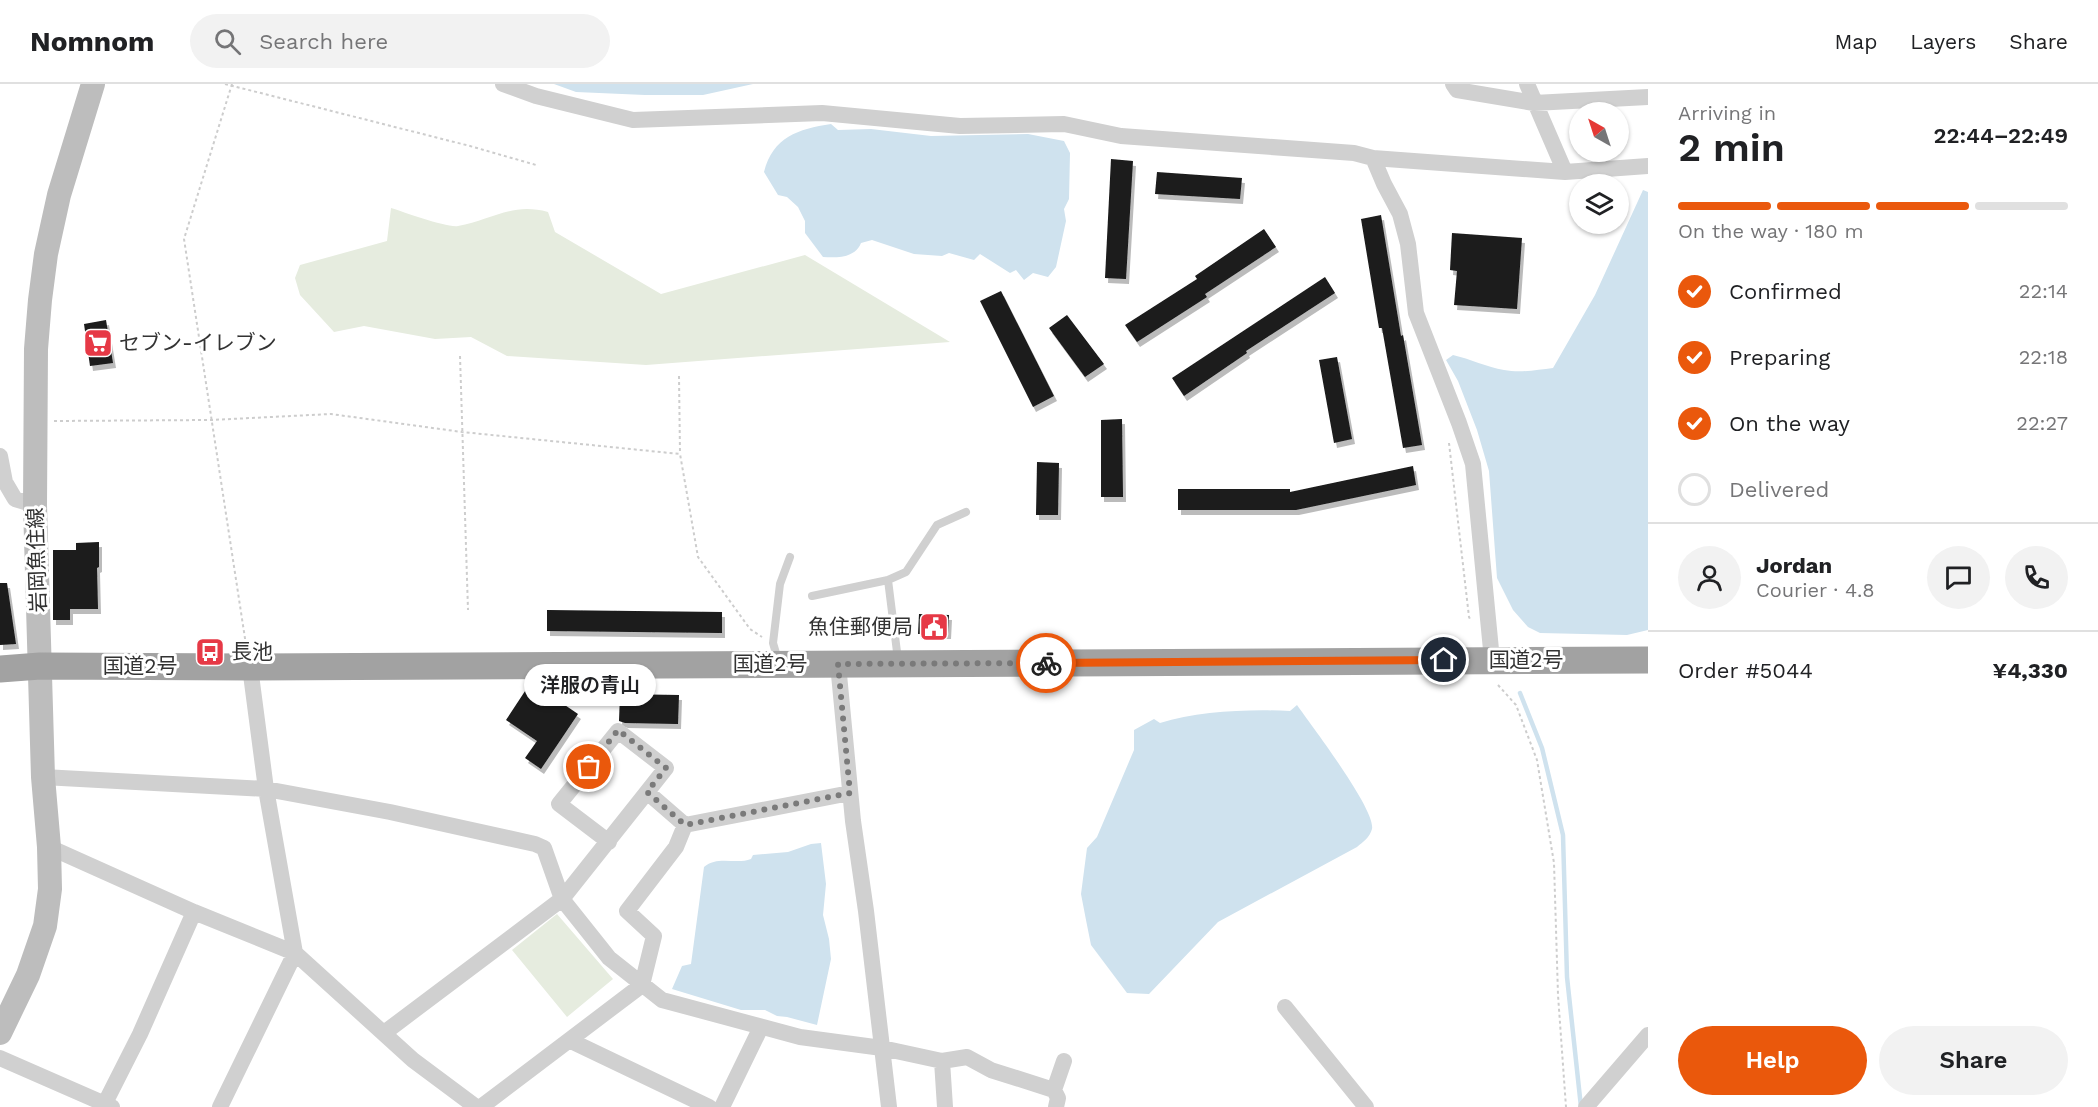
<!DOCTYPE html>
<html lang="en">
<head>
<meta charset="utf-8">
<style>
  body { margin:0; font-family:"Work Sans","Noto Sans JP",sans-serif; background:#f2f2f2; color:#202124; height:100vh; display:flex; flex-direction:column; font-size:22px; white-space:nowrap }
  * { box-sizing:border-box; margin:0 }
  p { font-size:20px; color:#757577 }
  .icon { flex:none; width:33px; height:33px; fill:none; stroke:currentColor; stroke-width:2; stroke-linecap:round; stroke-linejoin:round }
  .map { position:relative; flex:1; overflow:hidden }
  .panel { display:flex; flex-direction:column; background:#fff; width:450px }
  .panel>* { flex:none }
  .needle { width:39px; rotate:321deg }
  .controls { position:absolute; left:1569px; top:18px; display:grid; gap:12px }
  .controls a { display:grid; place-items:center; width:60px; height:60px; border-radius:50%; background:#fff; box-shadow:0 2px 4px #0004; font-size:30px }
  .pin { position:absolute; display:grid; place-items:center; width:51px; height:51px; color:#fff; margin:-26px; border:3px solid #fff; border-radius:50%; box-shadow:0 2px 6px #0007 }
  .courier { position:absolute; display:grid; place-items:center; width:60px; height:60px; margin:-30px; border:4px solid #ea580c; border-radius:50%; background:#fff; color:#222; box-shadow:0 2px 8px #0007 }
  .bubble { position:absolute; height:42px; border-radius:21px; background:#fff; box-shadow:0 2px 4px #0004; font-size:20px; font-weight:600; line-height:42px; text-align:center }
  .head em { font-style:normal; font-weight:600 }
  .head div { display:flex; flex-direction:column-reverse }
  .head { display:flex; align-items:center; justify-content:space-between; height:102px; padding:0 30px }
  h1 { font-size:39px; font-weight:600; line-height:45px }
  .bar { display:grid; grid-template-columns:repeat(4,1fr); gap:9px 6px; align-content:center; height:72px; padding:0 30px }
  .bar i { height:8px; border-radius:4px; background:#e0e0e0 }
  .bar .current { background:#ea580c }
  .bar p { grid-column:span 4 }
  .line { display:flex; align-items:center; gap:15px; padding:0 30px; border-top:2px solid #e0e0e0 }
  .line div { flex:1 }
  .round { display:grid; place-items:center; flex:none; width:63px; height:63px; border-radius:32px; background:#f2f2f2 }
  ol { padding:0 30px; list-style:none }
  li { display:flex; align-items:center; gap:18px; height:66px }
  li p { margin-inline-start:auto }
  li .icon { padding:6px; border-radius:50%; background:#ea580c; color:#fff; stroke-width:4 }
  li:last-child { color:#757577 }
  li i { width:33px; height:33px; border:3px solid #e0e0e0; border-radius:50% }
  .button { display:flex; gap:12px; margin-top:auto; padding:12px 30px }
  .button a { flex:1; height:69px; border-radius:36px; background:#ea580c; color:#fff; font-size:24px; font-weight:600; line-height:69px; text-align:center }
  .button a+a { background:#f2f2f2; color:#202124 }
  header { display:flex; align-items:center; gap:36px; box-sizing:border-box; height:84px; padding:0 30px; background:#fff; border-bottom:2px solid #e0e0e0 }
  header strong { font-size:28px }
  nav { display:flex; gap:33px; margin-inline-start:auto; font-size:21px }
  .search { width:420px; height:54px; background:#f2f2f2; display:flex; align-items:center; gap:15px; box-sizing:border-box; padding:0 21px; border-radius:33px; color:#757577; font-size:22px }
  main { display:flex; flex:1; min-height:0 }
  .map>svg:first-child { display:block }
</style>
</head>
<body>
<header>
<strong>Nomnom</strong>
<div class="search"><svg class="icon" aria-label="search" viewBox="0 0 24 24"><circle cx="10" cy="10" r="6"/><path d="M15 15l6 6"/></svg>Search here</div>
<nav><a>Map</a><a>Layers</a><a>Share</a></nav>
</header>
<main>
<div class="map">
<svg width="1648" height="1023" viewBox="0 0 1648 1023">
  <defs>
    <filter id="shadow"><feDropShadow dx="3" dy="5" stdDeviation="0" flood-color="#0004"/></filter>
  </defs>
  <rect width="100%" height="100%" fill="#fff"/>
  <!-- green -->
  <path fill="#e6ecdf" d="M391,124C404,128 447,144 458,142C491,136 512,118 548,128L555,148L661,210L805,171L950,258L646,281L507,272L471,253L435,255L364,242L334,248L300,211L295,194L300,181L387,157Z
    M557,830L613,895L567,933L512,866Z"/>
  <!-- water -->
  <path fill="#cfe2ee" d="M554,0H753L703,11H645L576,8Z
    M831,40L838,46L871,45L931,52L1028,50L1064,57L1070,69L1069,115L1064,125L1066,137L1056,183L1048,193L1033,189L1024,196L1016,186L1010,189L980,170L974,176L949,169L942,172L914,170L872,156L861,159C855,174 837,174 823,173L805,149V137L798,123L787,113L778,111L764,88C773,53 798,45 831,40Z
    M1643,106L1648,108V546L1627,551L1540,549L1528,543L1513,526L1497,494L1489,387L1477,346L1458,297L1446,276L1453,271C1470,275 1487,283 1504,286C1520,289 1537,286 1553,284L1595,211Z
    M1297,621C1311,641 1376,726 1372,745C1370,753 1363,758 1357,763L1218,838L1149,910L1127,909L1091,861L1086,836L1081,810L1087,764L1097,753L1134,666V646L1154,635L1160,639C1198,627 1250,625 1290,627Z
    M821,759L826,800L823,831L829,855L831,875L817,941L787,933L777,932L765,926H741L672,905L682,882L691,880L704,783C718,771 736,781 751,775L753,771L788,768L811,760Z"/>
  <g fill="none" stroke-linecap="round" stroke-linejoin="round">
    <!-- stream -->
    <path stroke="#cfe2ee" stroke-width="4.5" d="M1520,609L1542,664L1563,751L1567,893L1581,1023"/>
  </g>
  <!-- building -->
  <path fill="#1a1a1a" filter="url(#shadow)" d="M1111,75L1133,77L1126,195L1105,194Z
    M1157,88L1242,94L1240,115L1155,110Z
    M1381,131L1401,252L1403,251L1422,361L1403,364L1382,244H1379L1361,135Z
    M1264,145L1276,163L1205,210L1207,213L1137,258L1125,241L1197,195L1195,192Z
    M1452,149L1522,154L1517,225L1454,221L1457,187L1450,186Z
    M1325,193L1335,209L1246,267L1247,269L1184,312L1172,294Z
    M1001,207L1054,312L1033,323L980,217Z
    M1067,231L1104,280L1085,293L1049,244Z
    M106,236L113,279L90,282L84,240Z
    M1337,273L1352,355L1334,359L1319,276Z
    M1122,335L1123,413H1101V336Z
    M1037,378L1059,379L1058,431H1036Z
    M1413,382L1416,401L1296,426H1178V405H1290V408Z
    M99,458V483L97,484L98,525H70V536H53V466H76V459Z
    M0,499H7L16,560L0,561Z
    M547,526L722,528V549L547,547Z
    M919,530L949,531L948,550H918Z
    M531,598L578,630L541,685L525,674L537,657L506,636Z
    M620,610L679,611L678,640L625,639L619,637Z"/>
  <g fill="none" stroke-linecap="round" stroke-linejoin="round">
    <!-- path -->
    <path stroke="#cdcdcd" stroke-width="2" stroke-dasharray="3 3" stroke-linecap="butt" d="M225,0L470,62L536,81
      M232,0L184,155L246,561
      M460,272L468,526
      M679,292L680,370
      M54,337L211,336L331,330L462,348L680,370L698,473L750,545L762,553
      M1449,359L1469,533L1471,537
      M1498,601L1516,621L1537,676L1554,779L1558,911L1566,1023"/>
    <!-- service -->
    <path stroke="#d0d0d0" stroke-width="8" d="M888,496L898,576
      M812,512L888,496L906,488L937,441L966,428
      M778,576L773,559L780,500L790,473"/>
    <!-- minor -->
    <path stroke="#d0d0d0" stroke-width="16" d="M503,0L536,12L633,36L822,29L960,42L1064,40L1121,52L1354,69L1373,74L1565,88L1648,82
      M1453,0L1457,6L1534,19L1648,13
      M1527,0L1565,88
      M1373,74L1384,100L1400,130L1408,160L1416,229L1459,339L1473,380L1492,576
      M0,372L5,398L15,415L35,421
      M838,580L853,737L866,827L889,1023
      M43,693L266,705L390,728L535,760L544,764L562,815L609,874L662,916L800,953L882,964L942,977L967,973L991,986L1054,1006L1064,977
      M609,758L559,720L618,647L666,684L647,708
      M49,763L194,828L295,869L413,976L476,1023
      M1285,923L1366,1023
      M384,949L562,815L647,708L685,741L850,709
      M571,957L709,1023
      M0,974L112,1023
      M942,977L945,1023
      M1054,1006L1058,1014L1056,1023
      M103,1023L140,950L194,828
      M220,1023L295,869L266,705L250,583
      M481,1023L642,901L654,852L627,827L676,763L685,741
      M722,1023L761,943
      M1586,1023L1648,951"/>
    <!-- secondary -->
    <path stroke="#bdbdbd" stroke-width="24" d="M0,949L28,891L45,842L50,805L49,763L43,693L35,421L36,265L40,216L46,170L59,111L93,0"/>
    <!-- trunk -->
    <path stroke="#a2a2a2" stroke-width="27" d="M0,585L40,582L250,583L1648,576"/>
  </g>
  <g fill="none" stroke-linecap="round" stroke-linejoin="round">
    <!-- done -->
    <path stroke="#7a7a7a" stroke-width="6" stroke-dasharray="0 10.8" d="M589,683L618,646L666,684L647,708L685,741L850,709L838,580L1046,579"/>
    <!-- route -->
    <path stroke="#ea580c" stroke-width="8" d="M1046,579L1444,576"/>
  </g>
  <!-- icons -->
  <defs>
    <g id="supermarket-square" transform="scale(1.5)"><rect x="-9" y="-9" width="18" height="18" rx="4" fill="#e63946" stroke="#fff"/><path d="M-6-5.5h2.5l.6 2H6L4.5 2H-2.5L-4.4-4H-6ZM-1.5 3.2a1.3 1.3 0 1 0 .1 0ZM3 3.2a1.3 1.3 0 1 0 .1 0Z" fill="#fff"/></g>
    <g id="civic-square" transform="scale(1.5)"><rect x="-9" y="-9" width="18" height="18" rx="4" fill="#e63946" stroke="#fff"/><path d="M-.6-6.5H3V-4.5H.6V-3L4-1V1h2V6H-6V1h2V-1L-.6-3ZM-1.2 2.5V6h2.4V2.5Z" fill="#fff"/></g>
    <g id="bus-square" transform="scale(1.5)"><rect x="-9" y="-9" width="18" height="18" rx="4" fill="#e63946" stroke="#fff"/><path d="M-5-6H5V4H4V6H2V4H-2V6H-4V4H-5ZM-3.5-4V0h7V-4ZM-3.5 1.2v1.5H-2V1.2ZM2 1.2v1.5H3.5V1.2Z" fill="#fff"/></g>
  </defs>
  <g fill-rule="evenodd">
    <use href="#supermarket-square" x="98" y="259"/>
    <use href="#civic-square" x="934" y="543"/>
    <use href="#bus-square" x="210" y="568"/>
  </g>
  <g text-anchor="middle" stroke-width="6" stroke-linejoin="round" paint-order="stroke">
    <!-- poi labels -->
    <g font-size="21" fill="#333" stroke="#fff" text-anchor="start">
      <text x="119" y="266">セブン-イレブン</text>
      <text x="913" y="550" text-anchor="end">魚住郵便局</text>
      <text x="231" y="575">長池</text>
    </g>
    <!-- street labels -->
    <g font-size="21" fill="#333" stroke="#fff">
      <text transform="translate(37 476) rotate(-92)" y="7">岩岡魚住線</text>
      <text x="1526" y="583">国道2号</text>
      <text x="770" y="587">国道2号</text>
      <text x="140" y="589">国道2号</text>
    </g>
  </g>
</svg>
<div class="controls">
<a><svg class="needle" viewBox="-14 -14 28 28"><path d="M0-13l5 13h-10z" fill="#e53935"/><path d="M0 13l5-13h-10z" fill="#757577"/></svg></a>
<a><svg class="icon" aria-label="layers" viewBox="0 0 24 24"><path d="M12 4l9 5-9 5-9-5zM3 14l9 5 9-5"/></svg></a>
</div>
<div class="pin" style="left:589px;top:683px;background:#ea580c"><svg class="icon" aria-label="bag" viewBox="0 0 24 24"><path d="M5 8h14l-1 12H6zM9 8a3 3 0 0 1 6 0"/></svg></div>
<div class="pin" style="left:1444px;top:576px;background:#1f2937"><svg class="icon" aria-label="home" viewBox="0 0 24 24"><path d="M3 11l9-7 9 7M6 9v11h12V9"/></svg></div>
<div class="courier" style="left:1046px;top:579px"><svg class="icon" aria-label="bike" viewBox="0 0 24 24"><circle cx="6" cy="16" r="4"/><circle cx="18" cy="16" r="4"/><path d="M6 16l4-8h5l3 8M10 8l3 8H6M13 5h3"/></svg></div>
<div class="bubble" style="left:524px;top:580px;width:132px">洋服の青山</div>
</div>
<section class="panel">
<div class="head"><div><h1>2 min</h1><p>Arriving in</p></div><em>22:44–22:49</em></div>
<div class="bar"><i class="current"></i><i class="current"></i><i class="current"></i><i></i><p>On the way · 180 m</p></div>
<ol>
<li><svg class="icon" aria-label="check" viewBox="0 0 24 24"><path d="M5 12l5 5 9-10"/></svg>Confirmed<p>22:14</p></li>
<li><svg class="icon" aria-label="check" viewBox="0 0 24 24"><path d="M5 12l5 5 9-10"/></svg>Preparing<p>22:18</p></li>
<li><svg class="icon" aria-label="check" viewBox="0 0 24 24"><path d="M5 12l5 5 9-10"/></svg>On the way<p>22:27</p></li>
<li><i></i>Delivered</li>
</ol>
<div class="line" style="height:108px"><a class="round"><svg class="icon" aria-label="person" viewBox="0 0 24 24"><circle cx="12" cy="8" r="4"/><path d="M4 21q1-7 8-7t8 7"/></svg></a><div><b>Jordan</b><p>Courier · 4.8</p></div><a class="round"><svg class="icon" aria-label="chat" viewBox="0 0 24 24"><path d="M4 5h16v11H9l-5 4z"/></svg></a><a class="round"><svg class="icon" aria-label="phone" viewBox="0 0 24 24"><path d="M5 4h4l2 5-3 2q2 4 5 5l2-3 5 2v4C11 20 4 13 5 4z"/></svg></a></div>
<div class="line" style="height:78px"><div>Order #5044</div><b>¥4,330</b></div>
<div class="button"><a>Help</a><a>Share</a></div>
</section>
</main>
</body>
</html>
